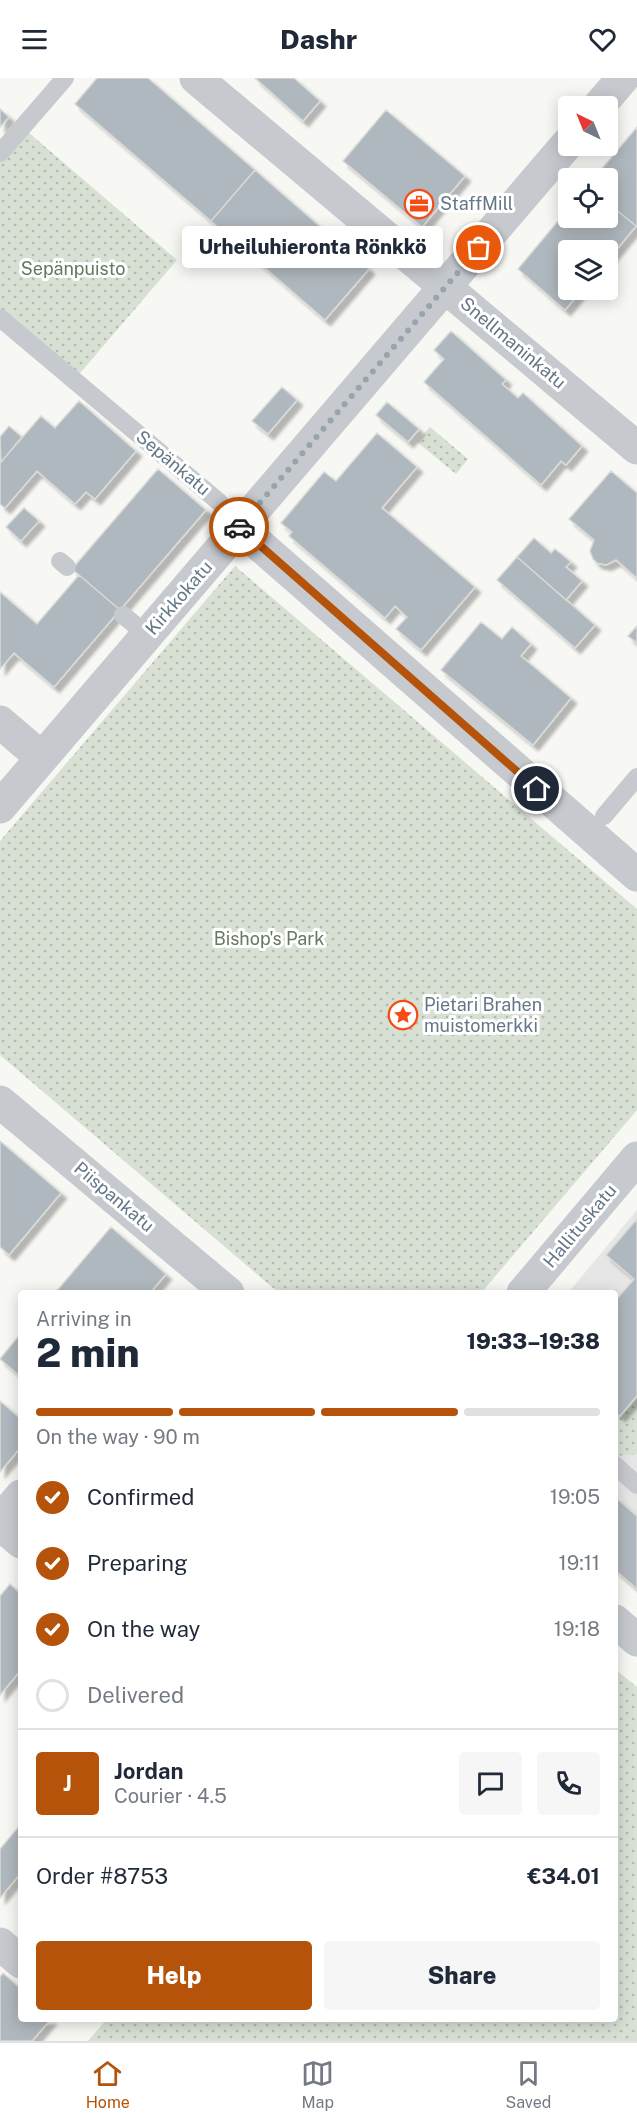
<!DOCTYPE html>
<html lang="en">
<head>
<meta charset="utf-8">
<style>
  body { margin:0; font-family:"Public Sans",sans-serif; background:#f6f6f7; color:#1f2937; height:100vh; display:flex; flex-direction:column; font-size:22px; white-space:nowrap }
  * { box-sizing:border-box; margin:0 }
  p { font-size:20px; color:#747a83 }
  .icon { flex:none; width:33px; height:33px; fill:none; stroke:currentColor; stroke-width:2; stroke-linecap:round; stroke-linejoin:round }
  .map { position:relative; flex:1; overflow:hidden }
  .sheet { position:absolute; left:18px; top:1212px; width:600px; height:732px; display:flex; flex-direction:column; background:#fff; border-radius:6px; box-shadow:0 3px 15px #0003 }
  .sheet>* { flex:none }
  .needle { width:39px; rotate:317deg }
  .controls { position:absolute; left:558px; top:18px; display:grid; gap:12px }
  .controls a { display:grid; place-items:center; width:60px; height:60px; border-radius:6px; background:#fff; box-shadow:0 3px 15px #0003; font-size:30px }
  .pin { position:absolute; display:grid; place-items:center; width:51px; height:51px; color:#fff; margin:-26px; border:3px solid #fff; border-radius:50%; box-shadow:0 2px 6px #0007 }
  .courier { position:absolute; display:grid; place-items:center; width:60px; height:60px; margin:-30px; border:4px solid #b45309; border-radius:50%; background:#fff; color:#222; box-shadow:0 2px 8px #0007 }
  .bubble { position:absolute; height:42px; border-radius:6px; background:#fff; box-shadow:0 3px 15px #0003; font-size:20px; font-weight:800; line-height:42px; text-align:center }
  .headline em { font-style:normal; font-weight:800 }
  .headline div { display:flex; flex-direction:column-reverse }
  .headline { display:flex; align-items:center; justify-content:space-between; height:102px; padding:0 18px }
  h1 { font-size:39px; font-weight:800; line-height:45px }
  .bar { display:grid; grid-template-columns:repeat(4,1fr); gap:9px 6px; align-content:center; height:72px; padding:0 18px }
  .bar i { height:8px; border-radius:4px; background:#e0e1e3 }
  .bar .current { background:#b45309 }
  .bar p { grid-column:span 4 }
  .line { display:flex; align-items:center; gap:15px; padding:0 18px; border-top:2px solid #e0e1e3 }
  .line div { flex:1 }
  .round { display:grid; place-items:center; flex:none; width:63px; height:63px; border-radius:6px; background:#f6f6f7 }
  ol { padding:0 18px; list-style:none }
  li { display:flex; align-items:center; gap:18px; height:66px }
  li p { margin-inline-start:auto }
  li .icon { padding:6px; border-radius:50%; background:#b45309; color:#fff; stroke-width:4 }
  li:last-child { color:#747a83 }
  li i { width:33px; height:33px; border:3px solid #e0e1e3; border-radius:50% }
  .button { display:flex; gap:12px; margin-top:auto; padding:12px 18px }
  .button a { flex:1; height:69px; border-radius:6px; background:#b45309; color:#fff; font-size:24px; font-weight:800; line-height:69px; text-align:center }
  .button a+a { background:#f6f6f7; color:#1f2937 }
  header { display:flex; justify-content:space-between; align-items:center; height:78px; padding:0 18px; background:#fff; font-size:27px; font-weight:800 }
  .dock { display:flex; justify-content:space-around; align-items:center; height:84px; border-top:2px solid #e0e1e3; background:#fff; font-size:16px; color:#747a83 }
  .dock a { display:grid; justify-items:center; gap:3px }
  .dock .current { color:#b45309 }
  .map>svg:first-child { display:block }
</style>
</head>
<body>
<header><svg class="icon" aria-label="menu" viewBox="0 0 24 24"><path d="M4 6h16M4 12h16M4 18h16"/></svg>Dashr<svg class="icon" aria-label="heart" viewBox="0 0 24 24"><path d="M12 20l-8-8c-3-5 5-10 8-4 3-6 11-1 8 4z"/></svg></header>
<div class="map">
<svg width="637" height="1963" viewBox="0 0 637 1963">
  <defs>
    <pattern id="grass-dots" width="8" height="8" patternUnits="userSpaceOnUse" patternTransform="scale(1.5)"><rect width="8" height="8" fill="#d8e0d4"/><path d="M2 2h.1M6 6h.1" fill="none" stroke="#b3bab2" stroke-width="1.8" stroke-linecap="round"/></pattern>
    <filter id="shadow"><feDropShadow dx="5.5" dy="5.5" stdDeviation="1.5" flood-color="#0004"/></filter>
  </defs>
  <rect width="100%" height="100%" fill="#f7f7f4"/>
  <!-- built -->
  <path fill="#e5e6e5" d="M637,1132V1513L615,1494V1215H568Z"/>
  <!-- grass -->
  <path fill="url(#grass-dots)" d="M22,49L177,182L75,301L0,239V75Z
    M430,349L468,381L456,396L417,364Z
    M235,488L637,831V1032L481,1215H279L0,977V763Z
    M637,1318V1376L615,1378V1334L620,1338Z
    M615,1591L637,1609V1963H88L107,1941H615Z"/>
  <!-- building -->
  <path fill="#afb8be" stroke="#d9d9d6" stroke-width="1.5" filter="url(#shadow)" d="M97,0H148L255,92L211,143L75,26Z
    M255,0H294L320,23L303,43Z
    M0,31L9,39L0,49Z
    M386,32L465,98L422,149L343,83Z
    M637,49V147L636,148L608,125V100H594Z
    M255,92L369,191L325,242L211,143Z
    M608,125L636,148L608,182V172H568V212H582L565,232L518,191L568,131V140H608Z
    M451,253L506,302L502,306L518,320L523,315L582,368L566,387L561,383L541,407L424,304L444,281L434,272Z
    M282,309L297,322L268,356L252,343Z
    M79,323L136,373L95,421L86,414L75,426L37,393L5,430L0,426V385L41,338L55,350Z
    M387,324L419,351L408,364L376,337Z
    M9,348L22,359L1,384L0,359Z
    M377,355L417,389L382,430L475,509L421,572L396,551L407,539L395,528L385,540L289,458L292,454L281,445L324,394L336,403Z
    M158,391L206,432L120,532L72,491Z
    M611,393L637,415V500L616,482L606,487L597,485L593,481L590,473L594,462L569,441Z
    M24,430L39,443L21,463L6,449Z
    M534,460L551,475L555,471L571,484L566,489L582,503L566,522L517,479Z
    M517,479L595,547L575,570L497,502Z
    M79,497L120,532L54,609L14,575L0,591V514L37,546Z
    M481,544L502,561L512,549L531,566L521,578L571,620L533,667L441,592Z
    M637,548V565L628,558Z
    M0,1063L61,1115L9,1177L0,1169Z
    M637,1141V1318L620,1338L615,1334V1223L634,1201L606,1177Z
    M111,1149L166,1196L150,1215H55Z
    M21,1255V1299L0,1281Z
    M0,1323L21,1341V1369L0,1394Z
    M615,1419L637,1438V1511L615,1492Z
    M10,1506L21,1516V1592L0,1617V1518Z
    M21,1746V1795L0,1820V1771Z
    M3,1895L21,1911V1941H51L32,1963H0V1899Z"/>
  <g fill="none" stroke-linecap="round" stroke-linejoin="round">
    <!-- lane -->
    <path stroke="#c6cace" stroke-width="18" d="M0,75L65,0
      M0,240L219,424L239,449
      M60,483L67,489
      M123,537L147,557
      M604,738L637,699
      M615,1387L637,1407"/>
    <!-- street -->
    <path stroke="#c6cace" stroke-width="33" d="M196,0L637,370
      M599,28L623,0
      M239,449L637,797
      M0,644L42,680
      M0,729L568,65
      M0,1024L228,1215
      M523,1215L637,1080
      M0,1443L21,1418
      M0,1446L21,1464
      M615,1543L637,1562
      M0,1866L21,1884"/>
  </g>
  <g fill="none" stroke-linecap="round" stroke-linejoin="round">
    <!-- done -->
    <path stroke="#97a4ae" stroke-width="6" stroke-dasharray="0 10.8" d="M239,449L479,170"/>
    <!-- route -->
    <path stroke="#b45309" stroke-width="8" d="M239,449L537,711"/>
  </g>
  <!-- icons -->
  <defs>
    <g id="office-ring" transform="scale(1.5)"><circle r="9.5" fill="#fff" stroke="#f64b15" stroke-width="1.5"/><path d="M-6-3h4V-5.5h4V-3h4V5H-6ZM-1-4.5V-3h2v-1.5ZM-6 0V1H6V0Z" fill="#f64b15"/></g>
    <g id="sight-ring" transform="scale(1.5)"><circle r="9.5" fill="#fff" stroke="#f64b15" stroke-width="1.5"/><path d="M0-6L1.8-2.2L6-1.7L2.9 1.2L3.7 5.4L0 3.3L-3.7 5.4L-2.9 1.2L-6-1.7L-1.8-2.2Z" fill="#f64b15"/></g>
  </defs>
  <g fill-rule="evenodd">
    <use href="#office-ring" x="419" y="126"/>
    <use href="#sight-ring" x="403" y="937"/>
  </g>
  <g text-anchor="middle" stroke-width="6" stroke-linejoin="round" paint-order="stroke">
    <!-- poi labels -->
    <g font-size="18" fill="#637788" stroke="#fff" text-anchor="start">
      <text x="440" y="132">StaffMill</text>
      <text x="424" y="933">Pietari Brahen<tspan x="424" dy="21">muistomerkki</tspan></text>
    </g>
    <!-- park labels -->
    <g font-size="18" fill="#64795f" stroke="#fff">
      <text x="73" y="197">Sepänpuisto</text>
      <text x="269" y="867">Bishop's Park</text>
    </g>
    <!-- street labels -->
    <g font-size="18" fill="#637788" stroke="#fff">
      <text transform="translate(513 265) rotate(40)" y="6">Snellmaninkatu</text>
      <text transform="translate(173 385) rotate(40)" y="6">Sepänkatu</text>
      <text transform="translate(179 520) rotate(-49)" y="6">Kirkkokatu</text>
      <text transform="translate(114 1119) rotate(40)" y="6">Piispankatu</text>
      <text transform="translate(580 1148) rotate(-50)" y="6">Hallituskatu</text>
    </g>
  </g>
</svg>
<div class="controls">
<a><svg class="needle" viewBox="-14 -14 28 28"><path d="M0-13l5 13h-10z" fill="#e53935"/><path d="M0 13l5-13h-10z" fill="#747a83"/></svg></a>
<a><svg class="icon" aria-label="locate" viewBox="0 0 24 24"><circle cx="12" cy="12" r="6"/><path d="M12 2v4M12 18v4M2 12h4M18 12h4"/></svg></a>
<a><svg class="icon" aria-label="layers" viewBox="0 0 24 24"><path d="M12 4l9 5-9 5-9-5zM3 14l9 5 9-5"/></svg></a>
</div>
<div class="pin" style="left:479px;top:170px;background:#ea580c"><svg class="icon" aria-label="bag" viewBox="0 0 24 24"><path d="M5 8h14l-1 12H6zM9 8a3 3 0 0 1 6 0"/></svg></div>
<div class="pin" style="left:537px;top:711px;background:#1f2937"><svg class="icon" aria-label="home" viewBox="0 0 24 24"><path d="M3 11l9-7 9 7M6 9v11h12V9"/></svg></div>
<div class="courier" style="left:239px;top:449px"><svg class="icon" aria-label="car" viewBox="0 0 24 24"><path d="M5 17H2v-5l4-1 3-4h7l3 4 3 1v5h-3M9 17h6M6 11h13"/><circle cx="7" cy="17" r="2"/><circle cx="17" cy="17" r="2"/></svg></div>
<div class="bubble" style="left:182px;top:148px;width:261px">Urheiluhieronta Rönkkö</div>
<section class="sheet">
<div class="headline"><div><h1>2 min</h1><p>Arriving in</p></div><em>19:33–19:38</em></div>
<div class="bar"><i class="current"></i><i class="current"></i><i class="current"></i><i></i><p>On the way · 90 m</p></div>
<ol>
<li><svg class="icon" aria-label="check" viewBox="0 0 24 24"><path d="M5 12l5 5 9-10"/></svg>Confirmed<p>19:05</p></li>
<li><svg class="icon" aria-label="check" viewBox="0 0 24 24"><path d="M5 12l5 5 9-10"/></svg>Preparing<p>19:11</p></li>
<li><svg class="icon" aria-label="check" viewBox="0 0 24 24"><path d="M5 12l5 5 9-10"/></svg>On the way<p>19:18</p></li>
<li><i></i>Delivered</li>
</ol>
<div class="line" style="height:108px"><b class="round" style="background:#b45309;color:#fff">J</b><div><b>Jordan</b><p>Courier · 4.5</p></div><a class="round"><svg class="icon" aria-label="chat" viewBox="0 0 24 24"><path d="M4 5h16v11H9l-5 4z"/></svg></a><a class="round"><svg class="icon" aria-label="phone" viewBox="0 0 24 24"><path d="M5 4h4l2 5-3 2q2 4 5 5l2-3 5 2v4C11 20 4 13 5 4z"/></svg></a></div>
<div class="line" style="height:78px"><div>Order #8753</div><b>€34.01</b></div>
<div class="button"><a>Help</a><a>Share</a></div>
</section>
</div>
<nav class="dock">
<a class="current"><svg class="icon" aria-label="home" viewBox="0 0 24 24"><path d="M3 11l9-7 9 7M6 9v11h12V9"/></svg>Home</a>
<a><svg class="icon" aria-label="map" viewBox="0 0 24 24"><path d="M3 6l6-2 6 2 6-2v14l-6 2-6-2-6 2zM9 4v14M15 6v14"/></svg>Map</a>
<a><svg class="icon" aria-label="saved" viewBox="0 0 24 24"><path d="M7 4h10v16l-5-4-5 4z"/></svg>Saved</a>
</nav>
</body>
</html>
